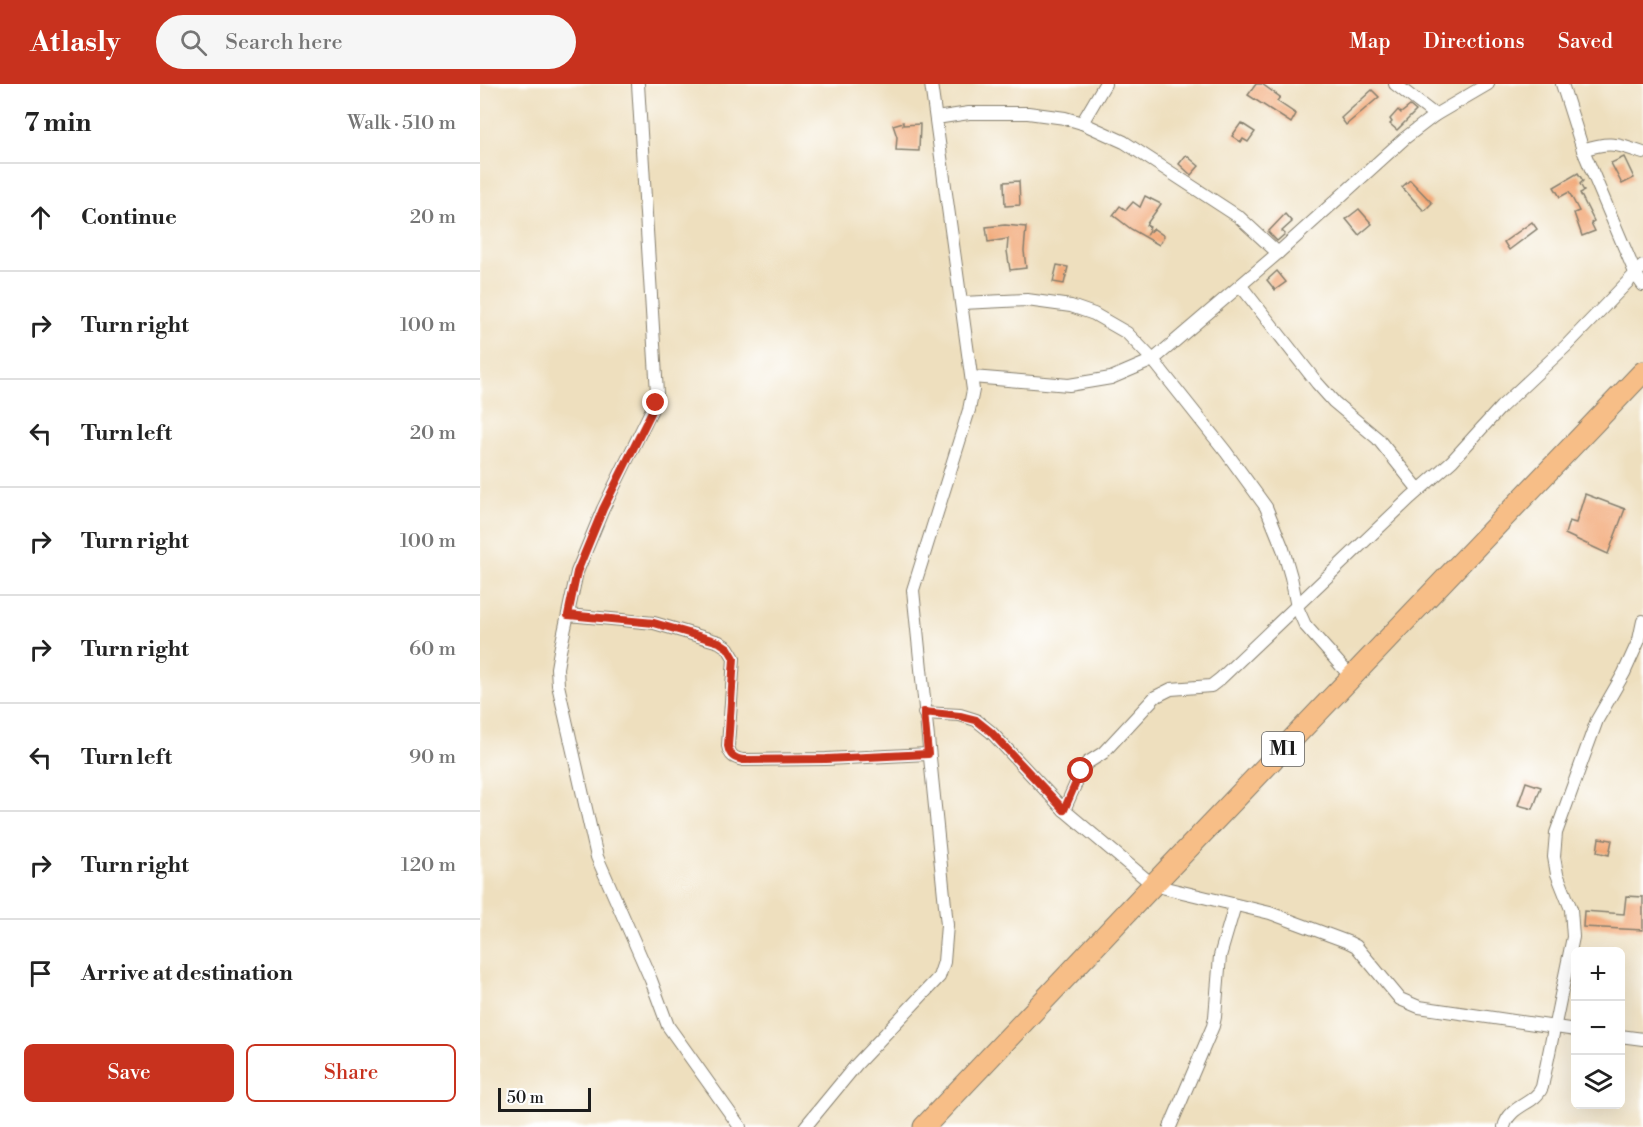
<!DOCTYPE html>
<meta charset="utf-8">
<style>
body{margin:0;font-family:"Libre Bodoni",serif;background:#f6f6f6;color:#222}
.controls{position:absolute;right:18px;bottom:18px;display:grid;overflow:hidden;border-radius:9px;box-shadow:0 6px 24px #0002}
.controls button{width:54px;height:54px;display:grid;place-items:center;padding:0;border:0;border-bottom:2px solid #e0e0e0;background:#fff;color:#222;font:30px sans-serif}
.scale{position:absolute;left:18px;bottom:15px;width:93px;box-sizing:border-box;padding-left:6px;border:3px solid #1c1c1c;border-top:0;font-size:16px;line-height:21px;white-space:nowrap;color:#1c1c1c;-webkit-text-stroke:4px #fff;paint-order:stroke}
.stop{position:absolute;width:18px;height:18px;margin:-14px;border:4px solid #c8321e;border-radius:50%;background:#fff}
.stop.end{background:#c8321e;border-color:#fff;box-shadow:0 2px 6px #0008}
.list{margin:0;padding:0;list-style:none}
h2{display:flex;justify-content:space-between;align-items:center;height:78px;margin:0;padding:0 24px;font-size:26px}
h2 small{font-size:20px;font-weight:400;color:#767676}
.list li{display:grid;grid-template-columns:39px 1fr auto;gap:18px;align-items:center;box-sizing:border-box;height:108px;padding:0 24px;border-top:2px solid #e0e0e0}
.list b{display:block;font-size:22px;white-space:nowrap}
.list em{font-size:20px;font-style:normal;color:#767676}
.actions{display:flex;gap:12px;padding:18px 24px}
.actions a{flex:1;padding:14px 0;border:2px solid #c8321e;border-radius:9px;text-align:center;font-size:21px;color:#c8321e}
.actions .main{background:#c8321e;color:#fff}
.icon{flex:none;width:33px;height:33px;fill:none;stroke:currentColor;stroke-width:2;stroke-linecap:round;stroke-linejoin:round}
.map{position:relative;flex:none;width:1163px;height:1043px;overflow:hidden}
header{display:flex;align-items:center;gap:36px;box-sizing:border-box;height:84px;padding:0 30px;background:#c8321e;color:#fff}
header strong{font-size:28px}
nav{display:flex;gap:33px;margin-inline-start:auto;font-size:21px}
.search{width:420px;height:54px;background:#f6f6f6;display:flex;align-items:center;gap:15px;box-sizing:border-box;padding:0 21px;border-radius:33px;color:#767676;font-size:22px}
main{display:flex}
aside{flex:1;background:#fff}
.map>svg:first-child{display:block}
</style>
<header>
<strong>Atlasly</strong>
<div class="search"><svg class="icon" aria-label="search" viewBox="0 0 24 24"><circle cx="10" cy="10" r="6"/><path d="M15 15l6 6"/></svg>Search here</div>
<nav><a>Map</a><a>Directions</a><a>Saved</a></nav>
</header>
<main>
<aside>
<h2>7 min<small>Walk · 510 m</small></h2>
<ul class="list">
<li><svg class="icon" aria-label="ahead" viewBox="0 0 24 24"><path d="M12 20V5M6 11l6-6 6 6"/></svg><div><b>Continue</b></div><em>20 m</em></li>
<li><svg class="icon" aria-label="right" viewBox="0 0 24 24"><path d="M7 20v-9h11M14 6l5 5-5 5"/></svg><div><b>Turn right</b></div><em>100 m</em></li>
<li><svg class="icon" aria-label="left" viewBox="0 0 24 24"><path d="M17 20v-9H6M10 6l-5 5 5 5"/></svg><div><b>Turn left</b></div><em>20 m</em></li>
<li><svg class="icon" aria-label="right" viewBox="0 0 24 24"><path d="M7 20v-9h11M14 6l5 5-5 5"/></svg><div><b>Turn right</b></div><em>100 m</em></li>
<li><svg class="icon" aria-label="right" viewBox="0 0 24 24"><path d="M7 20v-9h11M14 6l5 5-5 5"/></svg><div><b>Turn right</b></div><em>60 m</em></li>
<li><svg class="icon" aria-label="left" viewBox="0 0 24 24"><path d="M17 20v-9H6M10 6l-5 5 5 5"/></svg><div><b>Turn left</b></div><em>90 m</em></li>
<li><svg class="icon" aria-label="right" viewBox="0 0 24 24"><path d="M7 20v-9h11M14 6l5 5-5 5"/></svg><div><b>Turn right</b></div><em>120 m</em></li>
<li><svg class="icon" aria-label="arrive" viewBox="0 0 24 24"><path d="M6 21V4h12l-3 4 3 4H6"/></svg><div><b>Arrive at destination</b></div></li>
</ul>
<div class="actions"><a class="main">Save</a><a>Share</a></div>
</aside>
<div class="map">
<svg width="1163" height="1043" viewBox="0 0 1163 1043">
<rect width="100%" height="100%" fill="#fff"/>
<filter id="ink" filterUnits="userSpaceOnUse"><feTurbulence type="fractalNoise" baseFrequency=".0167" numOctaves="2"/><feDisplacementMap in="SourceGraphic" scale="12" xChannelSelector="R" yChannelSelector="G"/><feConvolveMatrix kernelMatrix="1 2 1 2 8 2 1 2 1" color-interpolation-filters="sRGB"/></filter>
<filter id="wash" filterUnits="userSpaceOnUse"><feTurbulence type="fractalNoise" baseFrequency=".008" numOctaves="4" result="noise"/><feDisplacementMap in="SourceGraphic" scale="24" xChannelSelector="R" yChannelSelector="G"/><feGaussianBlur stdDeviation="1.35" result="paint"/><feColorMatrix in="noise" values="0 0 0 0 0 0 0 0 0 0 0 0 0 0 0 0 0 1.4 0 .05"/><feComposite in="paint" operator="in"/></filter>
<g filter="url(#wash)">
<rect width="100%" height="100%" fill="#eedfbe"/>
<g id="blocks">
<!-- building -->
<g fill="#f2a978">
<path d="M776,0H782L800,13L797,17L816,30L811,39L768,11Z"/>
<path d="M892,6L899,13L866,41L861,34Z"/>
<path d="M930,22L936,27L917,46L910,40L912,38L910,35L918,26L921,29Z"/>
<path d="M423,38V41L440,40L439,67L416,66L417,53L413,41Z"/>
<path d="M761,39L775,48L768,58L763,55L761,58L752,52Z"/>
<path d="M706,71L719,82L711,91L699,80Z"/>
<path d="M1144,73L1154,94L1142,100L1131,79Z"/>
<path d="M1098,89L1103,97L1100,100L1104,107L1100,109L1114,137L1111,139L1115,147L1102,152L1094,129L1099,127L1089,108L1080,113L1074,103Z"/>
<path d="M930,96L952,119L944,127L922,103Z"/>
<path d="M539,97L540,121L525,122L524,98Z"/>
<path d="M665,112L681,120L666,141L670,143L667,150L674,145L684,152L679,161L651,145L633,131L640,122L646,126L653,118L660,123Z"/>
<path d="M879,125L892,140L879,151L866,135Z"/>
<path d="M805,130L812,138L802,147L805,150L797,157L788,148Z"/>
<path d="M1052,138L1057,145L1029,166L1024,158Z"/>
<path d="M525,141L546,143L544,167L546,184L530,186L527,167L528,155L508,158L506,143Z"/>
<path d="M577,181L588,183L584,200L573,198Z"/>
<path d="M797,187L806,198L795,206L787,196Z"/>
<path d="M1105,410L1145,425L1128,470L1085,450L1089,437L1096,439Z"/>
<path d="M1046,698L1061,703L1053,725L1038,721Z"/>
<path d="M1119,754L1132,756L1129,771L1117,768Z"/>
<path d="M1146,812L1163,813V846L1103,843L1104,827L1144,830Z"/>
</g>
</g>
</g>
<g filter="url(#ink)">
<use href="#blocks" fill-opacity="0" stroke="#857e6d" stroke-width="1.5"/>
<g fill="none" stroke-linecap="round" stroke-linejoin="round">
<!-- street casing -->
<g stroke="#857e6d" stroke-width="14">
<g id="street">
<path d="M158,0L177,309L175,319L123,425L97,488L80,567L77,584L78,601L117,773L171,896L188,942L260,1043"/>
<path d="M915,0L955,31"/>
<path d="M1082,0L1103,66L1156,191L1163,201"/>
<path d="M456,34L489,29H548L585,34L602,39L644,58L759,133L798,169"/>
<path d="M602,39L625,0"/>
<path d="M1103,66C1129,57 1138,60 1163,69"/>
<path d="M761,202L837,299L854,318L898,355L939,406"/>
<path d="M482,219L547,216L591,222L614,230L647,249L673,276L746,368L786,423L803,465L811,493L817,523L825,541L872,594"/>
<path d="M492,293L589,301L631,294L673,276L798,169L925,54L955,31L1008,0"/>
<path d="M88,531L174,539L239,558L248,564L254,574L248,662C250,672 254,674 263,676L346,675L448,670"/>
<path d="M444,629L480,631L496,636L511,648L584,726L673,801L790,829L868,858L876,862L920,915L939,923L1096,946"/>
<path d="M584,726L601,688L607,679L623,669L675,613L691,605L731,602L740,595L930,414L972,377L1021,323L1086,262L1163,182"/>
<path d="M1140,952L1163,955"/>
<path d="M325,1043L376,981L459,893L464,878L467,841L433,506L489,326L493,306L451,0"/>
<path d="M690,1043L733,942L735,933L740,872L755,821"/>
<path d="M1024,1043C1030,1020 1055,1021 1062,1003L1093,853L1091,825L1077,790L1074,773L1076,749L1117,636L1144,589L1159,556L1163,537"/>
</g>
</g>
<!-- highway casing -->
<g stroke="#857e6d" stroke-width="23">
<path id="highway" d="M444,1043L673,801L1163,288"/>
</g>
<!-- street -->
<use href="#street" stroke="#fff" stroke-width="12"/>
<!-- highway -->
<use href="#highway" stroke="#f7be87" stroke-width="21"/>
</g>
</g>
<g fill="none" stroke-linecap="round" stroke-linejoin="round" filter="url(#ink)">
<!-- route -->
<path stroke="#c8321e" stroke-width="8" d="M176,319L123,425L97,488L88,531L174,539L239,558L248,564L254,574L248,662C250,672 254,674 263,676L346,675L448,670L444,628L480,632L496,636L511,648L584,726L601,687"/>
</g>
<g text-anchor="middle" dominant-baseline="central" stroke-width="5" stroke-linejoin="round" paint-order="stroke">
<!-- shield labels -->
<rect fill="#fff" stroke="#606060" stroke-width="1.5" x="782" y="648" width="42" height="34" rx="4.5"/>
<g font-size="20" font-weight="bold" fill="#1c1c1c">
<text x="803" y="665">M1</text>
</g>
</g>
</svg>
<div class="controls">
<button>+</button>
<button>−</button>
<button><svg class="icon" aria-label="layers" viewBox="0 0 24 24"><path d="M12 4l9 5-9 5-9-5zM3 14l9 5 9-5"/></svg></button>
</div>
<div class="scale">50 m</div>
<div class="stop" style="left:601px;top:687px"></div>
<div class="stop end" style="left:176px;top:319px"></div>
</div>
</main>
